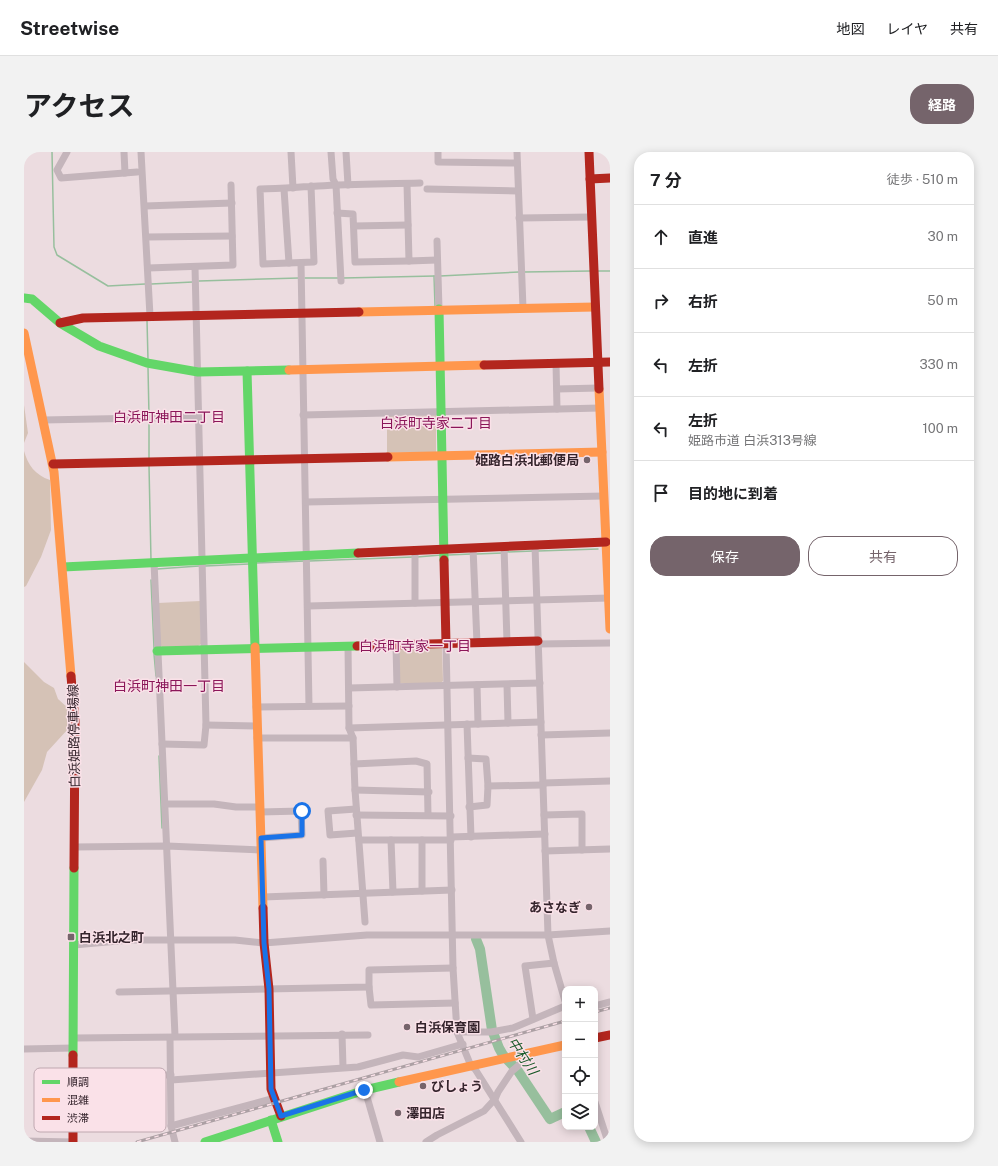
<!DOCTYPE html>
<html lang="ja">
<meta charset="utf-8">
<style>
body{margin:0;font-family:"Public Sans","Noto Sans JP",sans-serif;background:#f2f2f2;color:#202124}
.controls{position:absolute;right:12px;bottom:12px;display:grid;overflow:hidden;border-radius:8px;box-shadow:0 2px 10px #0003}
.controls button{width:36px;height:36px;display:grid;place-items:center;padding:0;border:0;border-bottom:1px solid #e0e0e0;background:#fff;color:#202124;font:20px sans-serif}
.stop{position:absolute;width:12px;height:12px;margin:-9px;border:3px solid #1a73e8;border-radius:50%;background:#fff}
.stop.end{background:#1a73e8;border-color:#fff;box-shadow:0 1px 4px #0008}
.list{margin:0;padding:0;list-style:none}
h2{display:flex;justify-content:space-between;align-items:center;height:52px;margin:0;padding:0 16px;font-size:17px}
h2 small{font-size:13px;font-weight:400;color:#757577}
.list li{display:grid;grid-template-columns:26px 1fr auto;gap:12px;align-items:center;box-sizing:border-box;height:64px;padding:0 16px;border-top:1px solid #e0e0e0}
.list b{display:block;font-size:15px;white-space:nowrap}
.list p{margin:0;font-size:13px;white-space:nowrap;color:#757577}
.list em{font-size:13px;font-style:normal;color:#757577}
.actions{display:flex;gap:8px;padding:12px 16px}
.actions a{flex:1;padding:9px 0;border:1px solid #75646b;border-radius:16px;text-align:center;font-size:14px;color:#75646b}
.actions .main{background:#75646b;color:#fff}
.icon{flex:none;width:22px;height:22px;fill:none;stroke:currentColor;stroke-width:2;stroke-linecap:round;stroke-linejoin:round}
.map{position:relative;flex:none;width:586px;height:990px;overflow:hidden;border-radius:16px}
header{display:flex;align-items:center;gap:24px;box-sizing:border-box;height:56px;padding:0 20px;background:#fff;border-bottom:1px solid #e0e0e0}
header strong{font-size:19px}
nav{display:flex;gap:22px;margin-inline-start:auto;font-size:14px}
.intro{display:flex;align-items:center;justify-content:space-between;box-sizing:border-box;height:96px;padding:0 24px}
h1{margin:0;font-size:28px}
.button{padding:10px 18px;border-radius:16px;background:#75646b;color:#fff;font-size:14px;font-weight:700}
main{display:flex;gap:24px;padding:0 24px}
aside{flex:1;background:#fff;border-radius:16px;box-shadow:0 2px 10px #0003}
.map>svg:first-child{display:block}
</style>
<header>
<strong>Streetwise</strong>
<nav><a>地図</a><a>レイヤ</a><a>共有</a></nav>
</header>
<div class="intro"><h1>アクセス</h1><a class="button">経路</a></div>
<main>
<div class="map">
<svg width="586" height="990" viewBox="0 0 586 990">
<rect width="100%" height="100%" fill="#ecdce0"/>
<!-- green -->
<g fill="#d5c2b6">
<path d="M0,253L4,281L0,291Z"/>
<path d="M412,263V300L363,301V264Z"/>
<path d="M0,299C4,313 11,323 26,328L27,378L17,405L2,434L0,435Z"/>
<path d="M176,449L177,492L174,494L138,495L136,492L134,451Z"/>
<path d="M373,495H418L419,529L417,531H375Z"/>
<path d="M0,510L20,530L30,536L34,547L45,557L44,577L23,600L18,618L0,650Z"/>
</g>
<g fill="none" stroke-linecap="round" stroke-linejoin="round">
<!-- stream -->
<g stroke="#97bf9d" stroke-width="1.5">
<path d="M28,0L30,95L33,103L84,134L121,132"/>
<path d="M574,119H586"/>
<path d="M500,120L567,119"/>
<path d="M410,124L411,154"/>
<path d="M416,124L495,120"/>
<path d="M281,126H315"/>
<path d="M319,126L411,124"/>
<path d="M175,129L275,126"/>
<path d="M127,132L169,130"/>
<path d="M123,168L124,208"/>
<path d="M124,216L125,264"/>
<path d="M125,268V306"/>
<path d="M125,314L127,408"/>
<path d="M514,399L574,397"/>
<path d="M482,400L509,399"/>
<path d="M452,402L479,401"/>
<path d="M424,403L447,402"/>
<path d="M393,405L417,403"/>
<path d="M285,409L389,405"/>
<path d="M233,411L281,409"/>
<path d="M181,414L225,412"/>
<path d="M133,417L175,414"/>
<path d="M127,428L130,496"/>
<path d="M130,502L132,524"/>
<path d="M135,604L138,676"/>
</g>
<!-- river -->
<g stroke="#97bf9d" stroke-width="10">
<path d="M452,787L456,797L468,878L475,896L479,903L494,919L526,967L541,960"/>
<path d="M565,975L572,990"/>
</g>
<!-- street -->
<g stroke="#c4b5bb" stroke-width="7">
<path d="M43,0L33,18L37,26L113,20"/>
<path d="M100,0L101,21"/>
<path d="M117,0L126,164"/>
<path d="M267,0L269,36"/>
<path d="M307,0L309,27L312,33L317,129"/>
<path d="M322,0L324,33"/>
<path d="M414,0V10L493,11"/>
<path d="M493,0L499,156"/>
<path d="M383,32L385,109L413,108"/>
<path d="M287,34L290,110L239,112L236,37C255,37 274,35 294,34C328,32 362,32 396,31"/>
<path d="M260,37L265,111"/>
<path d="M403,37L494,39"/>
<path d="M121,54L208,51"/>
<path d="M313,61L329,62L331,110L385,109"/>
<path d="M495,66L568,65"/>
<path d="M330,74L384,73"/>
<path d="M123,85L208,84"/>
<path d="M413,89L415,157"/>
<path d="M277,111L285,554"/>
<path d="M124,116L209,113L207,33"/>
<path d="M532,211L533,257"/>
<path d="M533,237L575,236"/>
<path d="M279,263L576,256"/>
<path d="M19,268L174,265"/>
<path d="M282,350L580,344"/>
<path d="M511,394L524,783L530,811L541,849"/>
<path d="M480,395L483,490"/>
<path d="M449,396L453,491"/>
<path d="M391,399V451"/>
<path d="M130,410L151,884"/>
<path d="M284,454L585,446"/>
<path d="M422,491L429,816L433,880L447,914L451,917L497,990"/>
<path d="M514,492L586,491"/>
<path d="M372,493L373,535"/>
<path d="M324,494L325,576L329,586L331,638L341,770"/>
<path d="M453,533L454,572"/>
<path d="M483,533L484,571"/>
<path d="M325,536L516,531"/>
<path d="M232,555L325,554"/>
<path d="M443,572L447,685"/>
<path d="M182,573L233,574"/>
<path d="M325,576L517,570"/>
<path d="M517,583L586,581"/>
<path d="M233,586H329"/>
<path d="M138,592L180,593L182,573L171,115"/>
<path d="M444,606L462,607L464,634L463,653L445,655"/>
<path d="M330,612L392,609L403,612L404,663"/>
<path d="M519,631L586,629"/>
<path d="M464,634L519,633"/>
<path d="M331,638L405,640"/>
<path d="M141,652H190L212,655H236"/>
<path d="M332,657L304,659L306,683L333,681"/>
<path d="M236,660L277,659L278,683L237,686"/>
<path d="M332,663L427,664"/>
<path d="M520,663L558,662V698"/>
<path d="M427,685L521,682"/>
<path d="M335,688H427"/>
<path d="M367,688L369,740"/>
<path d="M398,688V739"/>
<path d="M50,695L143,694L237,698"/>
<path d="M521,699L586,697"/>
<path d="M299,709L300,743"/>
<path d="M239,745L428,738"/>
<path d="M50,793L105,788H211L240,791L343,783H524L586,779"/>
<path d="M345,835L347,853L431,851"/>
<path d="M95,840L345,835V818L429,816"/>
<path d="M571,854L586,850"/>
<path d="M509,867L501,814L530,811"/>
<path d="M433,880H467L489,876L541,854"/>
<path d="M318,882L319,915"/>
<path d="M50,886L344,883"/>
<path d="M146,886L147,974L151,990"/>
<path d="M0,897L49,896"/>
<path d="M50,922L147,923"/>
<path d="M147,928L334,915L379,903L394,905L439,892"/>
<path d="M341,938L356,990"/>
<path d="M571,950L584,990"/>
<path d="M147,974L251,946"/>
<path d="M0,989L48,990"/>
<path d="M402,990L413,983L460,959L471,947L474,940L488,919L500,909L502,902"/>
</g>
<!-- fast -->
<g stroke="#63d668" stroke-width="9">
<path d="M0,146L8,147L36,171L75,194L123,211L174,220L265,218"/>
<path d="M415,157L420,408"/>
<path d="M223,219L231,495"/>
<path d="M39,415L334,401"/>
<path d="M133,499L333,494"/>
<path d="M49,903L50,716"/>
<path d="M247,968L254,990"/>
<path d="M181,990L341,938L375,930"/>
</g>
<!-- slow -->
<g stroke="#ff974d" stroke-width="9">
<path d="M335,160L571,155"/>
<path d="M0,181L30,320L47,524"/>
<path d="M265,218L460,213"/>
<path d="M575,237L586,477"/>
<path d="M364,305L578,300"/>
<path d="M231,495L239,756"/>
<path d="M375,930L541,893"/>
</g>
<!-- jam -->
<g stroke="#b3261e" stroke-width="9">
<path d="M565,0L575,237"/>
<path d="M566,27L586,26"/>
<path d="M36,171L59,166L335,160"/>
<path d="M460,213L586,210"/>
<path d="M29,312L364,305"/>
<path d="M334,401L582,390"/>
<path d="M420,408L422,491"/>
<path d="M333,494L514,489"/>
<path d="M47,524L51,570L50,716"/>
<path d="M239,756L240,791L245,837L247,937L257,964"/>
<path d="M571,886L586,883"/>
<path d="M49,990V903"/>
</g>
<!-- rail casing -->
<g stroke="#aca0a4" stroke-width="3">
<g id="rail">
<path d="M571,860L586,856"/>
<path d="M113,990L541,869"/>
</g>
</g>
<!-- rail -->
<use href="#rail" stroke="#fae1e8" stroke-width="1.5" stroke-dasharray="4.5" stroke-linecap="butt"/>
</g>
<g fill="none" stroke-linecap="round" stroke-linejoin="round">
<!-- route -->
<path stroke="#1a73e8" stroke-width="5" d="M278,659V683L237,686L240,791L245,837L247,937L257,964L340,938"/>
</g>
<!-- markers -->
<g fill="#75646b" stroke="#fae1e8" stroke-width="1.5">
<circle cx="563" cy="308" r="4"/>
<circle cx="565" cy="755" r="4"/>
<rect x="43" y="781" width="8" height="8" rx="2"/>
<circle cx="383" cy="875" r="4"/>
<circle cx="399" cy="934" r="4"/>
<circle cx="374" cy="961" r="4"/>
</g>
<g text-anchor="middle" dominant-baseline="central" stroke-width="3" stroke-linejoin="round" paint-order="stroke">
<!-- poi labels -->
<g font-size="13" font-weight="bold" fill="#35242c" stroke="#fae1e8" text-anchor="start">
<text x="555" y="308" text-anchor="end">姫路白浜北郵便局</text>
<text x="557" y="755" text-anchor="end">あさなぎ</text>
<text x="55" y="785">白浜北之町</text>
<text x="391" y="875">白浜保育園</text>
<text x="407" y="934">びしょう</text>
<text x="382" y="961">澤田店</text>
</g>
<!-- street labels -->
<g font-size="13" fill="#35242c" stroke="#fae1e8">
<text transform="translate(50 584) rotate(-91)">白浜姫路停車場線</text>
</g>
<!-- neighbourhood labels -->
<g font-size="14" fill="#8b1659" stroke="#fae1e8">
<text x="145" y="265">白浜町神田二丁目</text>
<text x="412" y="271">白浜町寺家二丁目</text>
<text x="391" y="494">白浜町寺家一丁目</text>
<text x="145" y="534">白浜町神田一丁目</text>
</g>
<!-- water labels -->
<g font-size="14" font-style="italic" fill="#165927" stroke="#fae1e8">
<text transform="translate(499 904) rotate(56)">中村川</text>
</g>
</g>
<!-- legend -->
<rect x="10" y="916" width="132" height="64" rx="6" fill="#fae1e8" stroke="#bfa8b0" stroke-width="1"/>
<rect x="18" y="928" width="18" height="4" fill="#63d668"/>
<rect x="18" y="946" width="18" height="4" fill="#ff974d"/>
<rect x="18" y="964" width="18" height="4" fill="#b3261e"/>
<g font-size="11" fill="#35242c">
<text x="43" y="934">順調</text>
<text x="43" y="952">混雑</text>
<text x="43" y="970">渋滞</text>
</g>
</svg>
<div class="controls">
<button>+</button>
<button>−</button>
<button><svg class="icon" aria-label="locate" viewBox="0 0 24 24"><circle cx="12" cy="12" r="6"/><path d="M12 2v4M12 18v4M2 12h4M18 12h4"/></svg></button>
<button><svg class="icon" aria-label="layers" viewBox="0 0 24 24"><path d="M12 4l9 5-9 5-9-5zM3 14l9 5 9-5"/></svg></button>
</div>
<div class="stop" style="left:278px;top:659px"></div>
<div class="stop end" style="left:340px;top:938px"></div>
</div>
<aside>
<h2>7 分<small>徒歩 · 510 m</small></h2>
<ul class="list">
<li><svg class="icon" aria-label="ahead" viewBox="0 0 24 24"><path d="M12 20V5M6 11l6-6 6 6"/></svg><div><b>直進</b></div><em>30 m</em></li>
<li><svg class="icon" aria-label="right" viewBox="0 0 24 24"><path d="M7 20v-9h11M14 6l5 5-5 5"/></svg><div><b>右折</b></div><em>50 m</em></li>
<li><svg class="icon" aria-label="left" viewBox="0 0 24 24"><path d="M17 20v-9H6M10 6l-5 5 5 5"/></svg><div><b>左折</b></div><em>330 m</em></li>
<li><svg class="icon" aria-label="left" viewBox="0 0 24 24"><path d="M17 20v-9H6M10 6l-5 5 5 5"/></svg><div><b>左折</b><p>姫路市道 白浜313号線</p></div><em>100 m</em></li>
<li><svg class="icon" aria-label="arrive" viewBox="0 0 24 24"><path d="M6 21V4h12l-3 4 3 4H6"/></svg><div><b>目的地に到着</b></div></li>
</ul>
<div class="actions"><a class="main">保存</a><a>共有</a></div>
</aside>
</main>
